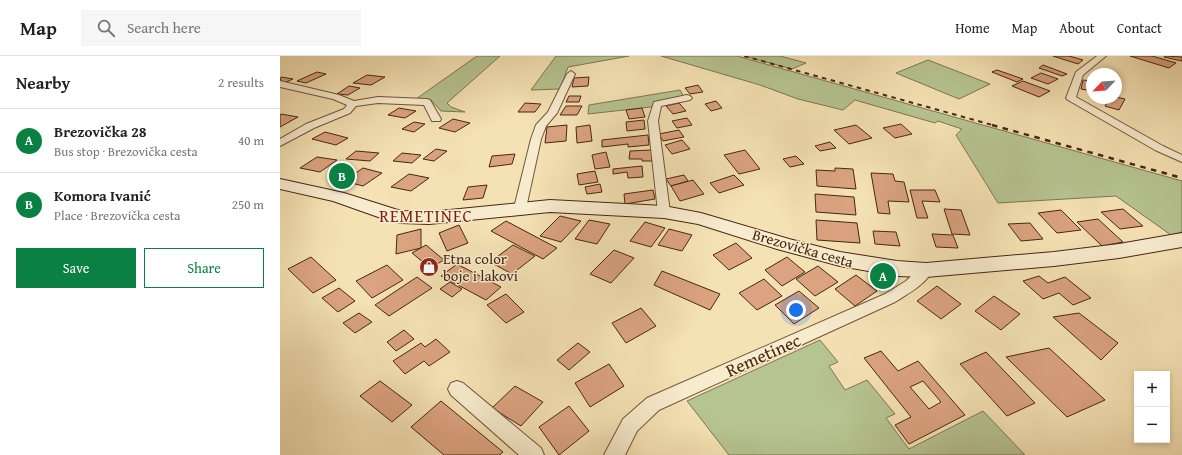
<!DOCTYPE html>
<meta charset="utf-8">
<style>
body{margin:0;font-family:"Gentium Book Plus",serif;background:#f6f6f6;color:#222}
.controls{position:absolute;right:12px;bottom:12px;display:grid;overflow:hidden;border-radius:0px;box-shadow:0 2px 6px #0003}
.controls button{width:36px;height:36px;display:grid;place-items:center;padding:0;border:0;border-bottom:1px solid #e0e0e0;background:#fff;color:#222;font:20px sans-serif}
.compass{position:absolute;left:806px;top:12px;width:36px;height:36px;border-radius:50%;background:#fff;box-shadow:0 2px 6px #0003;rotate:245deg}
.you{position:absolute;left:516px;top:254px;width:14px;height:14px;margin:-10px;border:3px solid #fff;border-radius:50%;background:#1a73e8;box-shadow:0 0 0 6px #1a73e833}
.badge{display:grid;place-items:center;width:26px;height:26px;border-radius:50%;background:#0b8043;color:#fff;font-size:13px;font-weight:700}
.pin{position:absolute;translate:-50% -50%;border:2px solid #fff;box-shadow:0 1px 4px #0006}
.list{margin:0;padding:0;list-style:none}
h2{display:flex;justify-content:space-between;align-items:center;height:52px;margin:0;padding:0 16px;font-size:17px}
h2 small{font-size:13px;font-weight:400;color:#767676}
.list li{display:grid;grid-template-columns:26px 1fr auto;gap:12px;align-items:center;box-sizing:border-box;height:64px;padding:0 16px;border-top:1px solid #e0e0e0}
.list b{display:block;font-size:15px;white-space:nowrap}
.list p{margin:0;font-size:13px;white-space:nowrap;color:#767676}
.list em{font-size:13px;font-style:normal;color:#767676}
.actions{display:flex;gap:8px;padding:12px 16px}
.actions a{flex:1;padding:9px 0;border:1px solid #0b8043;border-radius:0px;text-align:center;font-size:14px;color:#0b8043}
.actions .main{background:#0b8043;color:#fff}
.icon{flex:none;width:22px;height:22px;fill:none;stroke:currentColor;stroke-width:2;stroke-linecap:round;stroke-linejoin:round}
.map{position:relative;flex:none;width:902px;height:399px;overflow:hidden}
header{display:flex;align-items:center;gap:24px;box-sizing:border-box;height:56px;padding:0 20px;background:#fff;border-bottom:1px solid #e0e0e0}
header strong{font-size:19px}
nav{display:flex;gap:22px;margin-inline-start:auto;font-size:14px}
.search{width:280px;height:36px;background:#f6f6f6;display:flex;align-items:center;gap:10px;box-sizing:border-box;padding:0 14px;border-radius:0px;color:#767676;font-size:15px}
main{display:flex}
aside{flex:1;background:#fff}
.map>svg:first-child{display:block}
</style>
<header>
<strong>Map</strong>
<div class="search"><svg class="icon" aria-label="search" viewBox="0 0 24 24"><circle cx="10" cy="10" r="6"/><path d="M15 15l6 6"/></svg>Search here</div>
<nav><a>Home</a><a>Map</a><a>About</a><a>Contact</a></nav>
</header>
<main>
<aside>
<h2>Nearby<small>2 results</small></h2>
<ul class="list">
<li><span class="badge">A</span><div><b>Brezovička 28</b><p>Bus stop · Brezovička cesta</p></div><em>40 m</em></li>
<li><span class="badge">B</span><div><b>Komora Ivanić</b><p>Place · Brezovička cesta</p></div><em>250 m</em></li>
</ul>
<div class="actions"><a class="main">Save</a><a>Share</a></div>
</aside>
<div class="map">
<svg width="902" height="399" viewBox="0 0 902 399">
<rect width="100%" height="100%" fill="#f5e2b4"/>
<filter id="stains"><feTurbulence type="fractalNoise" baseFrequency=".005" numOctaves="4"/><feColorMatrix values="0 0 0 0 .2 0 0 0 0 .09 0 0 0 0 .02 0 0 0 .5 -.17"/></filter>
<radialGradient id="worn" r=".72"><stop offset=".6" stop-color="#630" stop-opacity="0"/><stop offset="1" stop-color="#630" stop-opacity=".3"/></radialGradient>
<!-- green -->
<g fill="#b6c491" stroke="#7e7652">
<path d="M197,0H220L167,47L171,51L185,56L161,55L151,44L136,43Z"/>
<path d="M276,0H349L288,11L280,33L251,34Z"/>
<path d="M381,0H457L902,125V176L891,179L836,140L718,147L676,79L682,73L658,65L655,67L575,44L563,54L518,43L480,29Z"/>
<path d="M464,0H500L526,7L512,13Z"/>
<path d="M648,4L710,28L679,43L616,17Z"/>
<path d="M400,34L404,41L375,47L371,51L308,58L309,49Z"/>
<path d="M540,284L558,306L549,310L565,334L587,324L615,358L606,362L629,393L703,355L745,399H449L407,345Z"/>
</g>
<!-- building -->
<g fill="#dba380" stroke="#462712" fill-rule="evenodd">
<path d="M773,0H789L803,4L798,8Z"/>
<path d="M850,0H872L896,7L889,12Z"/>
<path d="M885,0L902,1V5L884,1Z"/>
<path d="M763,9L787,18L782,20L759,12Z"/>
<path d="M717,14L743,23L737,26L712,16Z"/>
<path d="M37,16L46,18L26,27L17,25Z"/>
<path d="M761,17L778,23L768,28L751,22Z"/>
<path d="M87,19L105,21L91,29L73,27Z"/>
<path d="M1,21L13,23L4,27H0Z"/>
<path d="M309,21L308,30L292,31L294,22Z"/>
<path d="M803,24L812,25V35L801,33Z"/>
<path d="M743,25L770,35L759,41L732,30Z"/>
<path d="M418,29L423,36L410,38L405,32Z"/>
<path d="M69,30L80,32L68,39L57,38Z"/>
<path d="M289,40H301L299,46H286Z"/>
<path d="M836,41L845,43L839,54L825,50L830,42H836Z"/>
<path d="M436,45L442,52L431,55L425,48Z"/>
<path d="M245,47L261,48L255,56H238Z"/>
<path d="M399,47L406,55L393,58L386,50Z"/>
<path d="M286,50H302L297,59H280Z"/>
<path d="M119,52L136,55L125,62L108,59Z"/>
<path d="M362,52L365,61L349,63L346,54Z"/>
<path d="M0,59L1,58L18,61L0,71Z"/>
<path d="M407,62L412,69L397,72L392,65Z"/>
<path d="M173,63L190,67L175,76L159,72Z"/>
<path d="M364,64L365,73L347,75L346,66Z"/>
<path d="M134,66L145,68L134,76L122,73Z"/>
<path d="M621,68L632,78L615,82L603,72Z"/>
<path d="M287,69L286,85L265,87L267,71Z"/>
<path d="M310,69L312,85L297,87L296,71Z"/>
<path d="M576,69L592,82L569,88L554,74Z"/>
<path d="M399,74L404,81L383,85L379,78Z"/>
<path d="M45,76L68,82L56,89L32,83Z"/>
<path d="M368,79L369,89L348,91V88L322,91V84Z"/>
<path d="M402,84L410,93L392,98L385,89Z"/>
<path d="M550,86L556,92L540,95L535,90Z"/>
<path d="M156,93L167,95L154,105L143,103Z"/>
<path d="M372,94V105H362V103H349L350,95Z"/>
<path d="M465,94L480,113L459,118L444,99Z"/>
<path d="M76,95L99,97L90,105L66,103Z"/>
<path d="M326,96L330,111L315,113L312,99Z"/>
<path d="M122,97L141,99L132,107L113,105Z"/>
<path d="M235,98L232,108L209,111L212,100Z"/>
<path d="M516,100L524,108L510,111L503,103Z"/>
<path d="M37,101L57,104L40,116L20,112Z"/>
<path d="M362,110L363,121L348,122L347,116L333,118V113Z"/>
<path d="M83,112L102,117L83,130L64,125Z"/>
<path d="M555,112L573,113L576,133L537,130L536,114L555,115Z"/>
<path d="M315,115L318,126L299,129L297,118Z"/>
<path d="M63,117L69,118L61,124L54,122Z"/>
<path d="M591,117L613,118L615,125L624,126L629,146L608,145L610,158L598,157Z"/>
<path d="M129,118L149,122L131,135L111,131Z"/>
<path d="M404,119L408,125L391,130L386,123Z"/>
<path d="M454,119L464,129L439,137L430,127Z"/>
<path d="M413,124L424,138L400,145L391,130Z"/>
<path d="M320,128L322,136L307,138L305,131Z"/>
<path d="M207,129L203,142L183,144L188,131Z"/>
<path d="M373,134L375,143L345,148L344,138Z"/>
<path d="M630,134H655L660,146L642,145L648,162H637Z"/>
<path d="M535,138L574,141L576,159L536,156Z"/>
<path d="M664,153L681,154L690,179L672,178Z"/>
<path d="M843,153L863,170L840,173L821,156Z"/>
<path d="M781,154L801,174L777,177L758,157Z"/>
<path d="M280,160L301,165L281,186L260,180Z"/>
<path d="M818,163L843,186L822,190L797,166Z"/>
<path d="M309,164L330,168L317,188L295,183Z"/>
<path d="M536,164L577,167L580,187L537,184Z"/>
<path d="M226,165L277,192L263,203L211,175Z"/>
<path d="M365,166L385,172L371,191L350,185Z"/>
<path d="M750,167L763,183L741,185L728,168Z"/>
<path d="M179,169L188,187L167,195L159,177Z"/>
<path d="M141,173V192L116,198L117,179Z"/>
<path d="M389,173L412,179L402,195L378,189Z"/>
<path d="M593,175L616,176L620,190L595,188Z"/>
<path d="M652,178L673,179L678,192L656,191Z"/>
<path d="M456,187L472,202L449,214L433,199Z"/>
<path d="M146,189L164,204L150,212L132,197Z"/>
<path d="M233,189L255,200L232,218L210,206Z"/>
<path d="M334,194L354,202L331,227L310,218Z"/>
<path d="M31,201L56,224L33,237L8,213Z"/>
<path d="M507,201L525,216L502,230L485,214Z"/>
<path d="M177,208L221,231L206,244L161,220Z"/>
<path d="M107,209L123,224L92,242L76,225Z"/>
<path d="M538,210L558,226L535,240L516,223Z"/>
<path d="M382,215L440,238L430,254L374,229Z"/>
<path d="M576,219L597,235L575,250L555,233Z"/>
<path d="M759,220L768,227L785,221L811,242L793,249L779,237L763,243L743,225Z"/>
<path d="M137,221L152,232L109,260L95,249Z"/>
<path d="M484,223L502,240L477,254L459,237Z"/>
<path d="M170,226L182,233L172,241L160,233Z"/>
<path d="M657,230L681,248L661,263L637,245Z"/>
<path d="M59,232L75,245L58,256L42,242Z"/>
<path d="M519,235L539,252L514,268L495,249Z"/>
<path d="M226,238L244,256L226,267L207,249Z"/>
<path d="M714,240L740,258L721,274L695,255Z"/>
<path d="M361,252L376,270L346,287L332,267Z"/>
<path d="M79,257L92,266L75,277L63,267Z"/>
<path d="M799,257L838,287L821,304L773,261Z"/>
<path d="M124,274L134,283L116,295L107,286Z"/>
<path d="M156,283L170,296L149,310L144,305L125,318L113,305L141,287L145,291Z"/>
<path d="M298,287L310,296L289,314L277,304Z"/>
<path d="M769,292L825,344L787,361L726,301Z"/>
<path d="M601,295L618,315L638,305L685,359L629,388L615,369L631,361L584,302ZM643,325L661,346L649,353L630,331Z"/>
<path d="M706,296L755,347L727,360L680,308Z"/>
<path d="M329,308L344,330L310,351L295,327Z"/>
<path d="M100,325L132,349L112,366L80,340Z"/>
<path d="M235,330L263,346L241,370L212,352Z"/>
<path d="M161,345L223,396L219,399H164L131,371Z"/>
<path d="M289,350L309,375L279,399L259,371Z"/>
</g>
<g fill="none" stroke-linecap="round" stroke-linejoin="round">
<!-- street casing -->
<g stroke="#72563a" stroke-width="2">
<g id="street">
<path d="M817,0H826L803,19L796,41L883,90L902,99V106L875,94L788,44L786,42L796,16Z"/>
<path d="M291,15L295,18L277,57L266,70L261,83L246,152L244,155H236L234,152L251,83L256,69L268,56L287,18Z"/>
<path d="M0,25L59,39L74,45L98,41L147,43L150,44L161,63L160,65H152L144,49L98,47L76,50L70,57L34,72L0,90V83L26,68L64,53L67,49L53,43L0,31Z"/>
<path d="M407,39L410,40L412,42L410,44L381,50L378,65L390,156L389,159H379L378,156L368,65L374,46Z"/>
<path d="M646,209L651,210L653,214C645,229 629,237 615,246L379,354L357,375L345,399H324L343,363L367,342L605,238L626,225L641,210Z"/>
<path d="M177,325L183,327L261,392L264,399H239L171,339L168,333L171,327Z"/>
</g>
</g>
<!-- secondary casing -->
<g stroke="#462712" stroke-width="2">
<path id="secondary" d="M0,123L64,137L121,155L149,156L270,144L384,150L421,157L509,183L560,196L617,205L646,207L774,196L839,188L902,177V191L839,202L774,210L646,221L617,220L560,210L497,193L418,168L384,162L270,156L149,168L121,167L101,162L53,145L0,133Z"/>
</g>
<!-- street -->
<use href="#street" fill="#f8ecce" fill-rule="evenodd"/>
<!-- secondary -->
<use href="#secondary" fill="#f8ecce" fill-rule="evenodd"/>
<!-- rail-far1 -->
<path stroke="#462712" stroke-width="2" stroke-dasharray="4.5 4.5" stroke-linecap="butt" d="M464,0L716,70"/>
<!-- rail -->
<path stroke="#462712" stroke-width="2.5" stroke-dasharray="5.5 5.5" stroke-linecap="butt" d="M712,69L902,122"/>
</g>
<!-- icons -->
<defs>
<g id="shop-disc" transform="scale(1)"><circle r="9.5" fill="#8f2418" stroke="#f8ecce"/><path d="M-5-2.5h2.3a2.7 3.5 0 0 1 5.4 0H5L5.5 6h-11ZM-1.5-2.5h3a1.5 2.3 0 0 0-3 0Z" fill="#fff"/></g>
</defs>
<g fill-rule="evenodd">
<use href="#shop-disc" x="149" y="211"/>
</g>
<g text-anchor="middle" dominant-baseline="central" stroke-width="3" stroke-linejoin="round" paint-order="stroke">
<!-- street labels -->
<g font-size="15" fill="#462712" stroke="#f8ecce">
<text transform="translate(523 192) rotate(16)">Brezovička cesta</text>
</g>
<!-- poi labels -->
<g font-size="15" fill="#462712" stroke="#f8ecce" text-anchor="start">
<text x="163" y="202">Etna color<tspan x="163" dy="17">boje i lakovi</tspan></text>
</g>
<!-- quarter labels -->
<g font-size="17" letter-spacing="1" fill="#7a1f14" stroke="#f8ecce">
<text x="146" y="159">REMETINEC</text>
</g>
<!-- near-street labels -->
<g font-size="18" fill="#462712" stroke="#f8ecce">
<text transform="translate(483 299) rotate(-24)">Remetinec</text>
</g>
</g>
<rect width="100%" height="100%" filter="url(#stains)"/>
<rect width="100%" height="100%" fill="url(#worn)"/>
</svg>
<div class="controls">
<button>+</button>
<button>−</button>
</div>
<svg class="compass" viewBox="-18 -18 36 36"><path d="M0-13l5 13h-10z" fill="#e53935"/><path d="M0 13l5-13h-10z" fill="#767676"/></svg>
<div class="you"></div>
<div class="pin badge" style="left:603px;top:220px">A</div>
<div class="pin badge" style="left:62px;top:120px">B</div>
</div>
</main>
